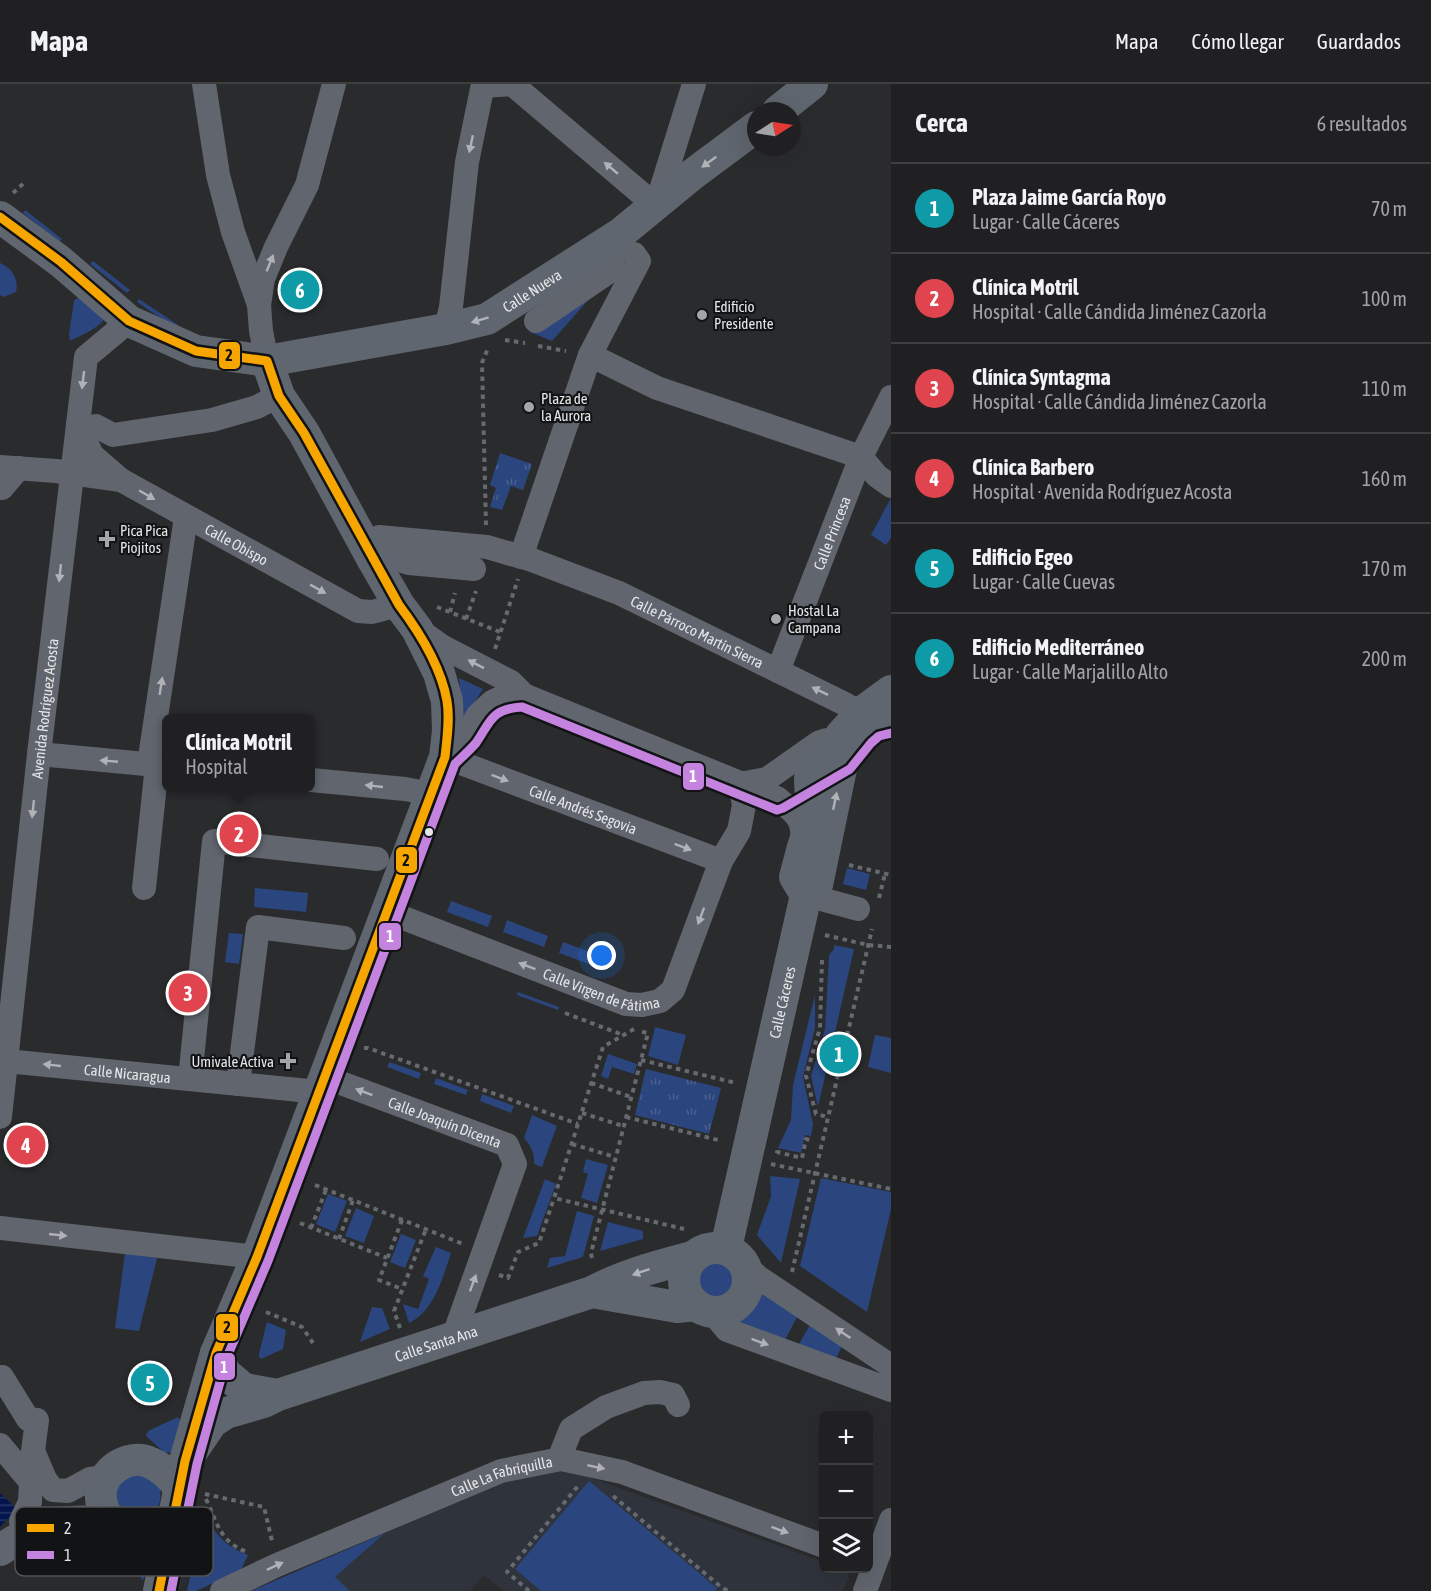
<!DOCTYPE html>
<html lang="es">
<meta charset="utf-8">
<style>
body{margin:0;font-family:"Asap Condensed",sans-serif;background:#28282a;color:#f1f3f6}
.controls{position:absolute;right:18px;bottom:18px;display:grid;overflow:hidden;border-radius:9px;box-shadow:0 6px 24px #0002}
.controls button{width:54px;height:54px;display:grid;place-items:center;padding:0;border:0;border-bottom:2px solid #3d3e40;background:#202022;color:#f1f3f6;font:30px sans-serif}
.compass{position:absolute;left:747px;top:18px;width:54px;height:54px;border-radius:50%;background:#202022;box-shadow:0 6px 24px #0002;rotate:78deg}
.you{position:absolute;left:602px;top:872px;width:21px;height:21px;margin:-15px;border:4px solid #fff;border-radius:50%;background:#1a73e8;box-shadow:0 0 0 9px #1a73e833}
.badge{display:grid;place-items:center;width:39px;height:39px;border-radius:50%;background:#db2777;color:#fff;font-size:20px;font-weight:700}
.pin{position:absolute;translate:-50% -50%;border:3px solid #fff;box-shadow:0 2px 6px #0006}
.popup{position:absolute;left:162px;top:630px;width:153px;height:78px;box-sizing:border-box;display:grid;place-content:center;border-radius:9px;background:#202022;filter:drop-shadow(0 2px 4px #0005);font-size:20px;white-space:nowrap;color:#a2a3a5}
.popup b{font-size:22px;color:#f1f3f6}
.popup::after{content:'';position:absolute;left:50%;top:100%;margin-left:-12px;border:12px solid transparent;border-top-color:#202022}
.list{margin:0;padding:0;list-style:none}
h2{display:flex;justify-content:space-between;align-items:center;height:78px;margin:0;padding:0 24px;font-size:26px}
h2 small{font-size:20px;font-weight:400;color:#a2a3a5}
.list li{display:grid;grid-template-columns:39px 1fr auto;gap:18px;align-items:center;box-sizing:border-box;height:90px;padding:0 24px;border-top:2px solid #3d3e40}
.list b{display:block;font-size:22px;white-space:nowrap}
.list p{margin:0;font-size:20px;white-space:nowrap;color:#a2a3a5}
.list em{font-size:20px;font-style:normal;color:#a2a3a5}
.icon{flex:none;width:33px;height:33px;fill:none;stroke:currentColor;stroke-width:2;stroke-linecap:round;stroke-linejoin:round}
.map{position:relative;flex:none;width:891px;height:1507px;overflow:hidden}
header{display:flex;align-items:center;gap:36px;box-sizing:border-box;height:84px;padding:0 30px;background:#202022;border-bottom:2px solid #3d3e40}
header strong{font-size:28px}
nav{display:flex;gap:33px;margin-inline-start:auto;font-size:21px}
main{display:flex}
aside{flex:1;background:#202022}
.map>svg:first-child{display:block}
</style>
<header>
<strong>Mapa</strong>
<nav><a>Mapa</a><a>Cómo llegar</a><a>Guardados</a></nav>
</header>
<main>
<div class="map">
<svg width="891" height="1507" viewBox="0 0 891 1507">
<defs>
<pattern id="park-tufts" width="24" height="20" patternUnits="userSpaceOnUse" patternTransform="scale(1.5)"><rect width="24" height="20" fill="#2b467e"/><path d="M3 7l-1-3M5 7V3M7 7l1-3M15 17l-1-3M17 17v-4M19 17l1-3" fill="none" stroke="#4a6190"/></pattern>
<pattern id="water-rules" width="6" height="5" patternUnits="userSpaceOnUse" patternTransform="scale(1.5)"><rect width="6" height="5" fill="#04144f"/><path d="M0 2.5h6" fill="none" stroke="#283668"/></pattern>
</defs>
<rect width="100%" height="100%" fill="#2a2b2d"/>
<!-- built -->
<path fill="#2f333b" d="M558,1386L589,1393L823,1478L824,1484L841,1485L850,1488L843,1507H504L484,1491L470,1507H350L334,1494L385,1449L513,1394Z"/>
<!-- grass -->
<g fill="#2b467e">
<path d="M25,126L62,155L60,158L23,129Z"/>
<path d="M93,177L130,206L127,209L90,180Z"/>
<path d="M0,179C12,184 19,195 16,208L4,213L0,211Z"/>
<path d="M599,204L552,257L530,248L532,241Z"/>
<path d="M77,214L83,216L105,234C98,245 81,251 70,257L69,250L74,217Z"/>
<path d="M139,215L178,241L176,244L137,218Z"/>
<path d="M891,414V454L886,461L871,451Z"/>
<path d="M459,594L483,605L463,636Z"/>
<path d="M847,784L870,790L866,806L843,800Z"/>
<path d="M255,804L308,809L306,828L254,823Z"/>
<path d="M451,817L492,832L488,843L447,828Z"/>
<path d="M507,836L548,852L544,863L503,848Z"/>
<path d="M229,849L243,850L239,880L225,878Z"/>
<path d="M563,858L604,873L600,884L559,869Z"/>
<path d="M834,861L854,865L818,1023L811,992L825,945L829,871L834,865Z"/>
<path d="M518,908L559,923L558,926L517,911Z"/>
<path d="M815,911V944L803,993L813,1040L811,1052L805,1051L801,1069L778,1064L791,1036L793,1001Z"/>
<path d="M655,943L686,951L678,981L648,972Z"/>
<path d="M875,951L891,954V989L868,983Z"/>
<path d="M608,970L637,980L634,990L612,983L608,995L601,992Z"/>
<path d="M389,978L421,989L419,995L387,983Z"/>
<path d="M436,994L468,1006L466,1011L434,1000Z"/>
<path d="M482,1010L514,1022L511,1029L480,1017Z"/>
<path d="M532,1031L557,1042L542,1083L534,1080C535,1070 531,1062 524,1054Z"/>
<path d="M586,1075L608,1081L597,1119L581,1114L588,1090L583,1088Z"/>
<path d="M770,1092L800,1095L781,1179L757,1151L771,1112Z"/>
<path d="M821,1094L891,1108V1125L867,1228L800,1182Z"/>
<path d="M545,1095L556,1100L537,1152L523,1154Z"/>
<path d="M328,1110L347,1117L335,1148L316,1140Z"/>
<path d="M356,1124L374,1132L364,1159L345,1152Z"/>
<path d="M577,1127L594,1132L583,1173L547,1184L550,1174L565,1172Z"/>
<path d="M608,1138L643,1147V1155L600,1167Z"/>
<path d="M401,1150L416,1156L405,1184L390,1178Z"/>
<path d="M436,1163L451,1169C442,1195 435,1226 409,1239L403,1220L418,1225L429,1195L423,1192Z"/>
<path d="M125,1169L157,1174L139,1247L115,1244Z"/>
<circle cx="715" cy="1195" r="19"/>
<path d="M751,1201L802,1224L781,1263L721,1232C737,1226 746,1218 751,1201Z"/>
<path d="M372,1223L382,1224L390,1245L360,1258Z"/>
<path d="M815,1232L846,1253L833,1281L794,1269Z"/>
<path d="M267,1238L286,1246L283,1265L261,1275L259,1273V1270Z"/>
<path d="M178,1333L181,1338L172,1368L165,1369L146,1352L148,1347Z"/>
<path d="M142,1389L160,1404C161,1414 161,1423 152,1429C121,1452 94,1394 142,1389Z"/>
<path d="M589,1397L717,1504L715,1507H541L515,1485Z"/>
<path d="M188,1431L192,1432L193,1436L179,1505L174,1504Z"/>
<path d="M204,1432C218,1452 225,1462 248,1471L241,1486L196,1507H187Z"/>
<path d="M385,1449L335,1493L350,1507H251Z"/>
<path d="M121,1462L150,1467L143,1497Z"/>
</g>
<!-- park -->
<g fill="url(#park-tufts)">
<path d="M500,369L532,380L523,406L511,402L502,426L490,423L496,404L490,401Z"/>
<path d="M646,985L721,1004L709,1050L635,1031Z"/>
</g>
<!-- water -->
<path fill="url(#water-rules)" d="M0,1409L17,1425L0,1443Z"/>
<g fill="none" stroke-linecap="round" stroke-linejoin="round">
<!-- path -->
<g stroke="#66696f" stroke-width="4" stroke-dasharray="4.5 4.5" stroke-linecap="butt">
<path d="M13,109L25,98"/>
<path d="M505,256L525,259"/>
<path d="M538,262L566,267"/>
<path d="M486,441L482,279L488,264"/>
<path d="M437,523L500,548"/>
<path d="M450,528L455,509"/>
<path d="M466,535L476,507"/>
<path d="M495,565L518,495"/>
<path d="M849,781L891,791"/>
<path d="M879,814L885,790"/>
<path d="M825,851L868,861L891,863"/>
<path d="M822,876L820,944L806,992L816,1030L828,1033"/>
<path d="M565,929L623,951"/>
<path d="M634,945L603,963L554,1114L684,1145"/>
<path d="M364,964H368L578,1040"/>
<path d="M641,976L736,999V1000"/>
<path d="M591,999L631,1013"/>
<path d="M582,1029L623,1042"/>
<path d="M626,1033L722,1057"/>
<path d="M572,1060L615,1073"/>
<path d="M777,1069V1068L802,1074L806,1055L810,1056"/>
<path d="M771,1080L891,1105"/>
<path d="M315,1101L463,1160"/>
<path d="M402,1136L379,1196L402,1205"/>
<path d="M300,1139L387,1174"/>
<path d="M311,1144L326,1106"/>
<path d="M339,1155L353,1116"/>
<path d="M592,1174L591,1169L648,949L638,947"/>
<path d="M792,1188L872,845"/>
<path d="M499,1191L508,1194L518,1168L539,1159L554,1114"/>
<path d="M266,1228L302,1243L313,1259"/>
<path d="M400,1244L394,1227L426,1145"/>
<path d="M205,1410L264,1423L272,1457"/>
<path d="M613,1412L721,1503L728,1507"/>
<path d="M206,1415C217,1439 220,1458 247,1468"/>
<path d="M529,1507L507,1488L578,1402"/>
</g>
<!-- minor -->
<g stroke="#60656e" stroke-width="24">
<path d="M204,0L218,91L233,148L258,218"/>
<path d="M483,2L512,0L656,122L694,0"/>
<path d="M536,237L610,187L620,150"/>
<path d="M446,245L451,223L467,78L483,0"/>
<path d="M590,271L657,304L861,373L877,392L891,402"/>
<path d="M267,277L261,247L259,221L263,195L276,163L307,101L334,0"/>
<path d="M78,341L92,371L121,396"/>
<path d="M96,342L113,351L212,336L257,323L272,315"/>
<path id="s1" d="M0,383L56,387L121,396L358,527L372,528L399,521"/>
<path d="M0,404H2L19,384"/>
<path id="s2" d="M366,463L379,453L487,463L532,476L619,509L843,619L861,629"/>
<path d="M521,473L590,271L639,177L634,170"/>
<path d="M373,476L392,474L409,479L474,485"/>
<path d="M419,546L443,563L511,598L524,611L777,714C797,731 803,733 803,760"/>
<path id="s3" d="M778,587L861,373L891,313"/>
<path id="s4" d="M524,611L505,612L492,618L478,631L465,653L445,673L721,777"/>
<path d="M39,670L167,682"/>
<path d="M149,680L186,433"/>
<path d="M311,696L405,705L431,710"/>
<path d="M740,700L767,695L818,659L827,656"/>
<path d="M144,804L157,681"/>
<path d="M806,811L858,825"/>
<path id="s5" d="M388,828L626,920L642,921L660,917L673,906L721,777L739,747L744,721L740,700"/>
<path id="s6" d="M6,977L319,1008"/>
<path id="s7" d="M325,993L507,1061L515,1080L453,1254"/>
<path d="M190,995L214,757L377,775"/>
<path d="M238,1000L258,843L344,854"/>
<path id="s8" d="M0,1033L39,670L86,273L129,237"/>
<path d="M0,1144L257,1173"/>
<path d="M745,1181L758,1193L891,1282"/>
<path d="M712,1228L727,1246L891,1306"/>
<path d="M0,1293H2L28,1335L37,1336L33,1367L45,1395L53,1406L68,1407L90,1395L106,1393"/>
<path d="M0,1361L31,1398L30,1418L21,1437L23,1452"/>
<path d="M559,1375L571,1345L606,1323L644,1309L660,1308L673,1311L678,1321"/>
<path id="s9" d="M222,1507L277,1481L501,1387L561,1375L622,1388L824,1462"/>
<path d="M865,1507L891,1436"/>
</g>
<!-- major -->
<g stroke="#60666f" stroke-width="32">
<path d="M778,27L812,0"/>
<path id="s10" d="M0,133L61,178L129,237L196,267L267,277L446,245L487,235L620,150L693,90L756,43"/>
<path d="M806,811L795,793L803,763L812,736L810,696L811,684L817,675L835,664L841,651L861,629L891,607"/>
<path id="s11" d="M726,1164L806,811L817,801L843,675L862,651L873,641L887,637H891"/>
<circle cx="716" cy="1196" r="32"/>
<path d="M592,1208L677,1223L696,1221"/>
<path d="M216,1269L225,1289L244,1305L278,1311"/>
<path id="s12" d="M193,1366L212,1338L226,1329L264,1318L278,1311L592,1208C624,1191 658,1182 692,1173"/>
<path d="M173,1433C164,1438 155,1446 144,1448C120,1453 98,1431 101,1406C105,1384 131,1369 151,1379C163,1384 171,1393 179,1403"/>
<path d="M0,1466C17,1455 35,1444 55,1440C73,1436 92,1438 111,1438"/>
<path d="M159,1507L185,1377L216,1269L257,1173L445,673L448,647L447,617L439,589L417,545L399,521L373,476L304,349L279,312L267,277"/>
</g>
<!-- bus-1 casing -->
<g stroke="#121315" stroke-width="14">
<path id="bus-1" d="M0,133L61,178L129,237L196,267L267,277L279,312L304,349L399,521C420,549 441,582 447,617C450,635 447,655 445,673L257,1173L216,1269L185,1377L159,1507"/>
</g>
<!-- bus-2 casing -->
<g stroke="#121315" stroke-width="14">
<path id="bus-2" d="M171,1507L197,1380L227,1273L268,1177L455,680C462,673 470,666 476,659C491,637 491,625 522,623L777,726L783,724L850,685L871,659L879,652L891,649"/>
</g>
<!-- bus-1 -->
<use href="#bus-1" stroke="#f7a600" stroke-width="9"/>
<!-- bus-2 -->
<use href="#bus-2" stroke="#c483df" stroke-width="9"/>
</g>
<!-- one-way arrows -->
<defs><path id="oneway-solid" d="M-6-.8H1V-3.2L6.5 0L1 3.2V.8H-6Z" transform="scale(1.5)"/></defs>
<g fill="#b0b2b7">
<use href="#oneway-solid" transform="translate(471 60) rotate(102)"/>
<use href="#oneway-solid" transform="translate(611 84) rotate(-140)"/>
<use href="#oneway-solid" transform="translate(270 179) rotate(-68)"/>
<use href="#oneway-solid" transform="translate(83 296) rotate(97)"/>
<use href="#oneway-solid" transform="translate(147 411) rotate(30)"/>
<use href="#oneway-solid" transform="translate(60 489) rotate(96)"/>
<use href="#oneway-solid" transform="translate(318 505) rotate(29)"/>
<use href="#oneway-solid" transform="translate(476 580) rotate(-153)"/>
<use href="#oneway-solid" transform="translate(161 602) rotate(-81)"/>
<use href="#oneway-solid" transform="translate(820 607) rotate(-154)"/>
<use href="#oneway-solid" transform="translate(109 677) rotate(-175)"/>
<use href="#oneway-solid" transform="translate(500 694) rotate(21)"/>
<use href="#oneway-solid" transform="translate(374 702) rotate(-174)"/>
<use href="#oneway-solid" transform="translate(33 725) rotate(96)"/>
<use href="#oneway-solid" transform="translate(683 763) rotate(21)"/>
<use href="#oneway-solid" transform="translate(701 832) rotate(110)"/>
<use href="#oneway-solid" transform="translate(527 882) rotate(-159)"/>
<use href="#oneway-solid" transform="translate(52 981) rotate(-174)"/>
<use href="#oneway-solid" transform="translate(364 1008) rotate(-159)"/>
<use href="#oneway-solid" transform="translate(58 1151) rotate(6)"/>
<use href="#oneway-solid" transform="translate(473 1199) rotate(-70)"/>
<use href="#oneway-solid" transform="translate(843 1249) rotate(-146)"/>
<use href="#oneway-solid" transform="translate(760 1258) rotate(20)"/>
<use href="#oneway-solid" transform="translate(596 1383) rotate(12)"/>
<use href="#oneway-solid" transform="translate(780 1446) rotate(20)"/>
<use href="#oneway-solid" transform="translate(275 1482) rotate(-25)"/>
</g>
<g fill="#b0b3b8">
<use href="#oneway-solid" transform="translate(709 78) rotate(144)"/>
<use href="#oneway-solid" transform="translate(480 236) rotate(163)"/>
<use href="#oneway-solid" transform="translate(835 717) rotate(-78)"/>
<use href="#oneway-solid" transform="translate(641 1188) rotate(161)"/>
</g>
<!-- markers -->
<g fill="#a4a5a7" stroke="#121315" stroke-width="2">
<circle cx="702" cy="231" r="6"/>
<circle cx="529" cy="323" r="6"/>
<path d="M104 446h6v6h6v6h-6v6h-6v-6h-6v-6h6z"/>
<circle cx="776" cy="535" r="6"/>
<path d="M285 968h6v6h6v6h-6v6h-6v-6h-6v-6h6z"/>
</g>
<circle fill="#e5e6e8" stroke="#121315" stroke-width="2" cx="429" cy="748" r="5"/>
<g text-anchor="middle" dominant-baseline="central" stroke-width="4.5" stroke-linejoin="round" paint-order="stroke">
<!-- street labels -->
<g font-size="15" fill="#e5e6e8" stroke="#121315">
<text stroke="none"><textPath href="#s10" startOffset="588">Calle Nueva</textPath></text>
<text stroke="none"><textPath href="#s3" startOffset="148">Calle Princesa</textPath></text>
<text stroke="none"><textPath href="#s1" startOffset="254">Calle Obispo</textPath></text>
<text stroke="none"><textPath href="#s2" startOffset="352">Calle Párroco Martín Sierra</textPath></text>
<text stroke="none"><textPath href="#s8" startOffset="411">Avenida Rodríguez Acosta</textPath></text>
<text stroke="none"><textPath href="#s4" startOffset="254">Calle Andrés Segovia</textPath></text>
<text stroke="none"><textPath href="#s5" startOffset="228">Calle Virgen de Fátima</textPath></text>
<text stroke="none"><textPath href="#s11" startOffset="252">Calle Cáceres</textPath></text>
<text stroke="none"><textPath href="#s6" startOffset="122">Calle Nicaragua</textPath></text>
<text stroke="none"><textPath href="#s7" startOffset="128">Calle Joaquín Dicenta</textPath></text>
<text stroke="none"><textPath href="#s12" startOffset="272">Calle Santa Ana</textPath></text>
<text stroke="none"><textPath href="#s9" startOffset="303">Calle La Fabriquilla</textPath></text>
</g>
<!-- poi labels -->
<g font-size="15" fill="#e5e6e8" stroke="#121315" text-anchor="start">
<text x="714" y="222">Edificio<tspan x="714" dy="17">Presidente</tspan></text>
<text x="541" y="314">Plaza de<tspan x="541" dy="17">la Aurora</tspan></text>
<text x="120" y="446">Pica Pica<tspan x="120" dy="17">Piojitos</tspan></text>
<text x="788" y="526">Hostal La<tspan x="788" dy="17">Campana</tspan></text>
<text x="274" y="977" text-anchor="end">Umivale Activa</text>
</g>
</g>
<!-- legend -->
<rect x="15" y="1423" width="198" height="69" rx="9" fill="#121315" stroke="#515254" stroke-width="1.5"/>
<rect x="27" y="1440" width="27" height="8" fill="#f7a600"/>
<rect x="27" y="1467" width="27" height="8" fill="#c483df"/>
<g font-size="16" fill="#e5e6e8">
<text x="64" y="1450">2</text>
<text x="64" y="1477">1</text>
</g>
<g stroke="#121315" stroke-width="2">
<rect x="218" y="257" width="23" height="29" rx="6" fill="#f7a600"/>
<rect x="682" y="678" width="23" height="29" rx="6" fill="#c483df"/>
<rect x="395" y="762" width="23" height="28" rx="6" fill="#f7a600"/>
<rect x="378" y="838" width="24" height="29" rx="6" fill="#c483df"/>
<rect x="215" y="1229" width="24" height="29" rx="6" fill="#f7a600"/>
<rect x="213" y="1268" width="23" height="29" rx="6" fill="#c483df"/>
</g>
<g font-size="16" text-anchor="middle" font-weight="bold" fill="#fff">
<text x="693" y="698">1</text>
<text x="390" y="858">1</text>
<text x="224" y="1289">1</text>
</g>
<g font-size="16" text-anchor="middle" font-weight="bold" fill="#111">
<text x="229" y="277">2</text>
<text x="406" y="782">2</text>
<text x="227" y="1249">2</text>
</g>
</svg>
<div class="controls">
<button>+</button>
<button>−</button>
<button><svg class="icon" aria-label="layers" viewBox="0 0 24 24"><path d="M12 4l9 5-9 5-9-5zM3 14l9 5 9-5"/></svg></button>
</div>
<svg class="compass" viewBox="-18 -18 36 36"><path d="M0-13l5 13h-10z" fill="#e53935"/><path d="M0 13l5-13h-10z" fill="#a2a3a5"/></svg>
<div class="you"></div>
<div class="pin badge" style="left:839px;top:970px;background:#0f9aa8">1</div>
<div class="pin badge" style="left:239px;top:750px;background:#e0444e">2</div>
<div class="popup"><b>Clínica Motril</b>Hospital</div>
<div class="pin badge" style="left:188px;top:909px;background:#e0444e">3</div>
<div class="pin badge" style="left:26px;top:1061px;background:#e0444e">4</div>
<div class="pin badge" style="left:150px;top:1299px;background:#0f9aa8">5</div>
<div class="pin badge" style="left:300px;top:206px;background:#0f9aa8">6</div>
</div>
<aside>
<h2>Cerca<small>6 resultados</small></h2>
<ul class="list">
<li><span class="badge" style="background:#0f9aa8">1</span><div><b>Plaza Jaime García Royo</b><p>Lugar · Calle Cáceres</p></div><em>70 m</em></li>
<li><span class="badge" style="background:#e0444e">2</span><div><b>Clínica Motril</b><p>Hospital · Calle Cándida Jiménez Cazorla</p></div><em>100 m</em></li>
<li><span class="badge" style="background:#e0444e">3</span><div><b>Clínica Syntagma</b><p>Hospital · Calle Cándida Jiménez Cazorla</p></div><em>110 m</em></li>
<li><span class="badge" style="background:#e0444e">4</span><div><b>Clínica Barbero</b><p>Hospital · Avenida Rodríguez Acosta</p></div><em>160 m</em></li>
<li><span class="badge" style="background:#0f9aa8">5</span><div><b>Edificio Egeo</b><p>Lugar · Calle Cuevas</p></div><em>170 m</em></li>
<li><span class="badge" style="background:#0f9aa8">6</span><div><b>Edificio Mediterráneo</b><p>Lugar · Calle Marjalillo Alto</p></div><em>200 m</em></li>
</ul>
</aside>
</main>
